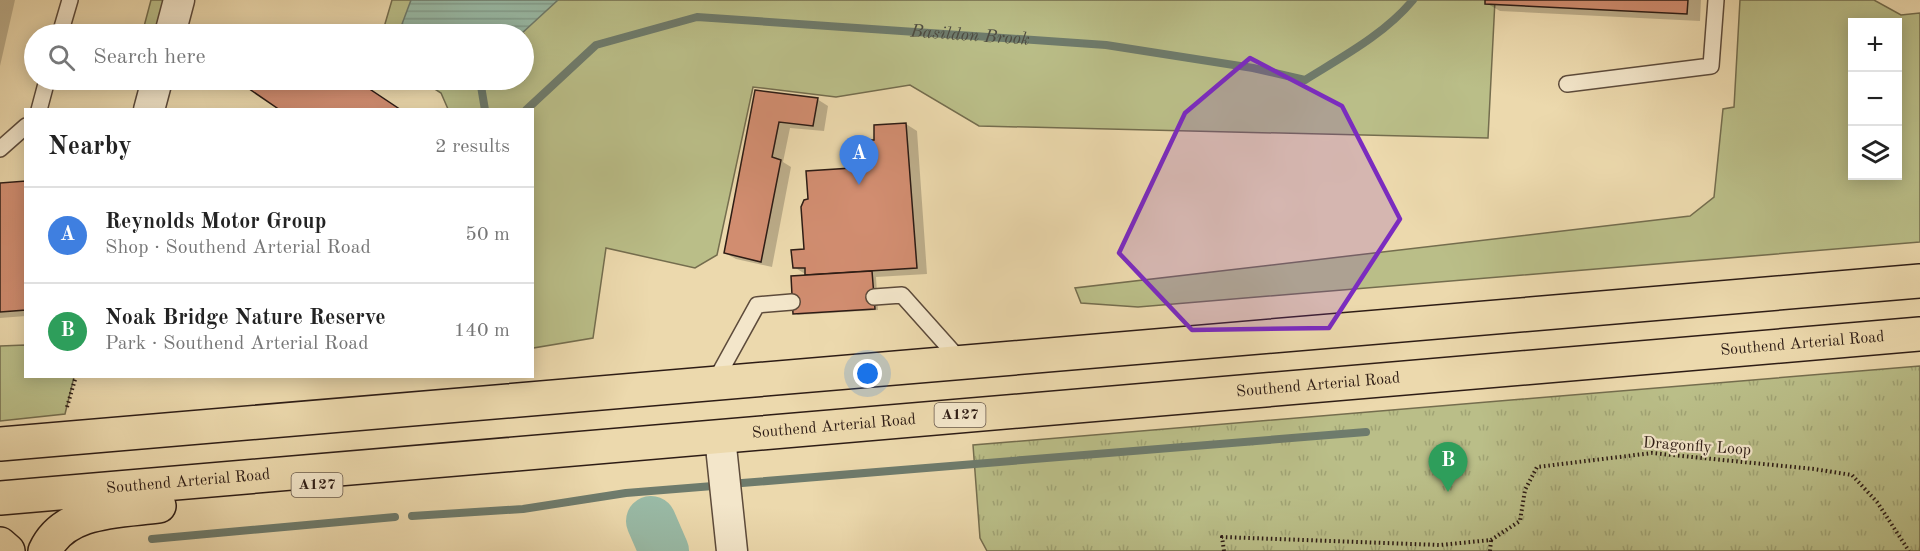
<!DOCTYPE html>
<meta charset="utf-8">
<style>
body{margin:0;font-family:"Old Standard TT",serif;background:#f2f2f2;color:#222}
.controls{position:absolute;right:18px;top:18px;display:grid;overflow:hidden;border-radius:0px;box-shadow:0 3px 15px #0003}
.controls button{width:54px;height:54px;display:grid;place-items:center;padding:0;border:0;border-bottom:2px solid #e0e0e0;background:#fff;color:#222;font:30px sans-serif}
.you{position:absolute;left:868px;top:374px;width:21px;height:21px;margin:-15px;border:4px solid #fff;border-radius:50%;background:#1a73e8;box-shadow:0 0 0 9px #1a73e833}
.badge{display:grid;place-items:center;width:39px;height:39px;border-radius:50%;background:#8f2418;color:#fff;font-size:20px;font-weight:700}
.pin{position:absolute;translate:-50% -50px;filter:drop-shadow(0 2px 3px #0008)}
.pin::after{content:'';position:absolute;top:32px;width:21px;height:18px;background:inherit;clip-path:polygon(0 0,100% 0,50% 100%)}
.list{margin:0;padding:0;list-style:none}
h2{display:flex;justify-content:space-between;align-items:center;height:78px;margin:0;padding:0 24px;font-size:26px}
h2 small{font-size:20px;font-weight:400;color:#767676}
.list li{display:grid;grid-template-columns:39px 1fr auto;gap:18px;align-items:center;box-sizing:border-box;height:96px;padding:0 24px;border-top:2px solid #e0e0e0}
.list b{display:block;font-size:22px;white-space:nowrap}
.list p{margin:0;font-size:20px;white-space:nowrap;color:#767676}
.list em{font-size:20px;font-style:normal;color:#767676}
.icon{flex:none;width:33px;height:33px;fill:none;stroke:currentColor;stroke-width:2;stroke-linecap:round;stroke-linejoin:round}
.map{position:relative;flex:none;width:1920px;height:551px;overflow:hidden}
.search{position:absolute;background:#fff;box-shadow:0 3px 15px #0003;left:24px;top:24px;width:510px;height:66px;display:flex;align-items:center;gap:15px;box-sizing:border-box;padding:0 21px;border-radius:33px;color:#767676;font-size:22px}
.panel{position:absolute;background:#fff;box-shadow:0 3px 15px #0003;left:24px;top:108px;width:510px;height:270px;border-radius:0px}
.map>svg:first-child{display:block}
</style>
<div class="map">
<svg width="1920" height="551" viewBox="0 0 1920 551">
<defs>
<pattern id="park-tufts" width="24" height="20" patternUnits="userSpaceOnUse" patternTransform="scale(1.5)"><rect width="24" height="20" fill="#babe88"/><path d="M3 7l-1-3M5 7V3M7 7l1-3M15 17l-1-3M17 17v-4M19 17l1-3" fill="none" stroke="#a0a374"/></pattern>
<pattern id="water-rules" width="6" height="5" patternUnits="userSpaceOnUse" patternTransform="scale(1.5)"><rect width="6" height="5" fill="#99baa6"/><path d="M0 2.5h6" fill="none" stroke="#849f8e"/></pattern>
</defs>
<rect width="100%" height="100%" fill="#ecd9ad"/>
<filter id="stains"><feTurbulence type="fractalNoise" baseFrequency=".00333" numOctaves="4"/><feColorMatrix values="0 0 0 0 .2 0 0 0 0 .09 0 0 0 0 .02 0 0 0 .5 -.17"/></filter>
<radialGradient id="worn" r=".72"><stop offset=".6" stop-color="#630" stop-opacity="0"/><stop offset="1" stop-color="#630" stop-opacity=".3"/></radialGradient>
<!-- grass -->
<g fill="#babe88" stroke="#746d4e" stroke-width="1.5" fill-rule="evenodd">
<path d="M151,0H164L156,34H142Z"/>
<path d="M392,0H1495L1488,138L979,126L910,85L836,97L753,87L717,255L695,268L606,248L593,338L533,348L532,110L448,109L441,93L421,80H524V34H382Z"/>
<path d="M1740,0H1874L1901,15L1920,13V242L1138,307L1081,303L1075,288L1690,216L1714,197L1723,109L1734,107ZM1898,22V176H1852V22Z"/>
<path d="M25,345L26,376L74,377L65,414L0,421V346Z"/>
</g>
<!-- park -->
<path fill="url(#park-tufts)" stroke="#746d4e" stroke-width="1.5" d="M1920,366V551H987L980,538L973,445Z"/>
<!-- water -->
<path fill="url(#water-rules)" stroke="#6e7b6c" stroke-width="1.5" d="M411,0H558L521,34H428L402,24Z"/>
<!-- shadow -->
<g fill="#0003">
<path d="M0,0H15L0,66Z"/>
<path d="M1486,0H1701L1700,21L1500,11L1486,3Z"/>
<path d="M243,80H356L400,110L242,82Z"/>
<path d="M756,91L817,99L828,106L824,131L790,128L783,162L791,167L772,267L736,259L725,253Z"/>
<path d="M906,124L917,131L927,274L876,277L878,310L798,315L795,313L810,277L794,267L869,168L876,141Z"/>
<path d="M26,183V316L0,318V185Z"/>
</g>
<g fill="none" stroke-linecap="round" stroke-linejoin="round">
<!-- stream -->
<g stroke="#6e7b6c" stroke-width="8">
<path d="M480,80L485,110"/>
<path id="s1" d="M526,110L596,45L697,17L1106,45L1253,68L1305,80C1342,57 1385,34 1413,0"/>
<path d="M742,483L1366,432"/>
<path d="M412,516L523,509L626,493L713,486"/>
<path d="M152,539L395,517"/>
</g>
<!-- river -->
<path stroke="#99baa6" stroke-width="50" d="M651,521L664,551"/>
</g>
<!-- building -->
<g fill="#d18d70" stroke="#2d1c15" stroke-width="1.5">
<path d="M1485,0H1688L1687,14L1485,4Z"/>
<path d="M241,80H356L401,110H280L239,82Z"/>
<path d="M755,90L818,98L813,126L779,122L772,157L781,160L761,262L724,253Z"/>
<path d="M906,123L917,268L805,275V268H793L791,250L804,249L801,207L804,200L808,199L806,171L867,167L865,140H874V125Z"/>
<path d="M26,181V310L0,312V183Z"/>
<path d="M872,271L875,309L793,314L791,276Z"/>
</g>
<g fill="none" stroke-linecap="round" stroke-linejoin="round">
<!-- service casing -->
<g stroke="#5d4b3b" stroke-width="18">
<g id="service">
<path d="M60,34L70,0"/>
<path d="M1567,84L1711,66L1716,0"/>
<path d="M39,110L47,80"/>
<path d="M0,149L26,126"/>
<path d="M874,297L902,295L961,361"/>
<path d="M714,383L757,305L792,302"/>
</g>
</g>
<!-- minor casing -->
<g stroke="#5d4b3b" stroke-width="33">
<g id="minor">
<path d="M170,34L179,0"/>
<path d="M149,110L157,80"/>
<path d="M720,437L732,551"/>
</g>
</g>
<!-- trunk casing -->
<g stroke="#2d1c15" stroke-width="36">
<g id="trunk">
<path d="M0,444L1920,281"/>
<path id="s2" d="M0,498L1920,334"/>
<path d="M0,544L8,551"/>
<path d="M45,551C64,509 120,511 159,506"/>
</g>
</g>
<!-- path -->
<g stroke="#2d1c15" stroke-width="4" stroke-dasharray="1.5 3" stroke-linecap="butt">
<path d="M67,407L76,376"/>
<path d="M1224,551L1222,537L1440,545L1491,540L1520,521L1525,490L1537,467L1652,453L1814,469L1852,475L1877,502L1909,551"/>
<path d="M1490,551L1491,540"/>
</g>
<!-- service -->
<use href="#service" stroke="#f3e6ca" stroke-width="15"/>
<!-- minor -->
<use href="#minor" stroke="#f3e6ca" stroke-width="30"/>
<!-- trunk -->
<use href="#trunk" stroke="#ecd9ad" stroke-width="33"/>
</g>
<!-- marked area -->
<path fill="#7b2cbf" fill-opacity="0.2" stroke="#7b2cbf" stroke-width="4.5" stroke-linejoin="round" d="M1250,58L1342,106L1400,219L1329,328L1192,330L1119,253L1185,113Z"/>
<g text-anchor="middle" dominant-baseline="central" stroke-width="4.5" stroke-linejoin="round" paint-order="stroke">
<!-- shield labels -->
<g fill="#f3e6ca" stroke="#68594b" stroke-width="1.5">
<rect x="934.5" y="403" width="51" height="24" rx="4.5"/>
<rect x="291.5" y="473" width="51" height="24" rx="4.5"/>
</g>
<g font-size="15" font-weight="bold" fill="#2d1c15">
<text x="960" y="415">A127</text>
<text x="317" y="485">A127</text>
</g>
<!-- street labels -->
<g font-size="16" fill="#2d1c15" stroke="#f3e6ca">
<text stroke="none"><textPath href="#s2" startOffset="1809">Southend Arterial Road</textPath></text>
<text stroke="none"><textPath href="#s2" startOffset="1323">Southend Arterial Road</textPath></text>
<text stroke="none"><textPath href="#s2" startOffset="837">Southend Arterial Road</textPath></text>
<text transform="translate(1697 447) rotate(4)">Dragonfly Loop</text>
<text stroke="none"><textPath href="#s2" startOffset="189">Southend Arterial Road</textPath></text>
</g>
<!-- water labels -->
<g font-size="18" font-style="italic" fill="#4d4b40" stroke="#f3e6ca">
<text stroke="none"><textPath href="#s1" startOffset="474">Basildon Brook</textPath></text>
</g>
</g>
<rect width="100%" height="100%" filter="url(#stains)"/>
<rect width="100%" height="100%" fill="url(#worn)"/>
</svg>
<div class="controls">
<button>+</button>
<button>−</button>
<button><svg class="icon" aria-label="layers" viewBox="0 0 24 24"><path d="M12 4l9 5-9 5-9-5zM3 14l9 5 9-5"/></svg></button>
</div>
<div class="you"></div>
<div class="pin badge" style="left:859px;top:185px;background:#3f7fe0">A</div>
<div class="pin badge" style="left:1448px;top:492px;background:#2e9e5b">B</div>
<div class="search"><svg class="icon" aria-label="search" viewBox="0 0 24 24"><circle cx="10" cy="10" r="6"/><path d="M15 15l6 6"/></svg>Search here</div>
<section class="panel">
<h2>Nearby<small>2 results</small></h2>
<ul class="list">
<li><span class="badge" style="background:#3f7fe0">A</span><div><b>Reynolds Motor Group</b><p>Shop · Southend Arterial Road</p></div><em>50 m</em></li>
<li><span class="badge" style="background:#2e9e5b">B</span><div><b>Noak Bridge Nature Reserve</b><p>Park · Southend Arterial Road</p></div><em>140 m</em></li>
</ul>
</section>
</div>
